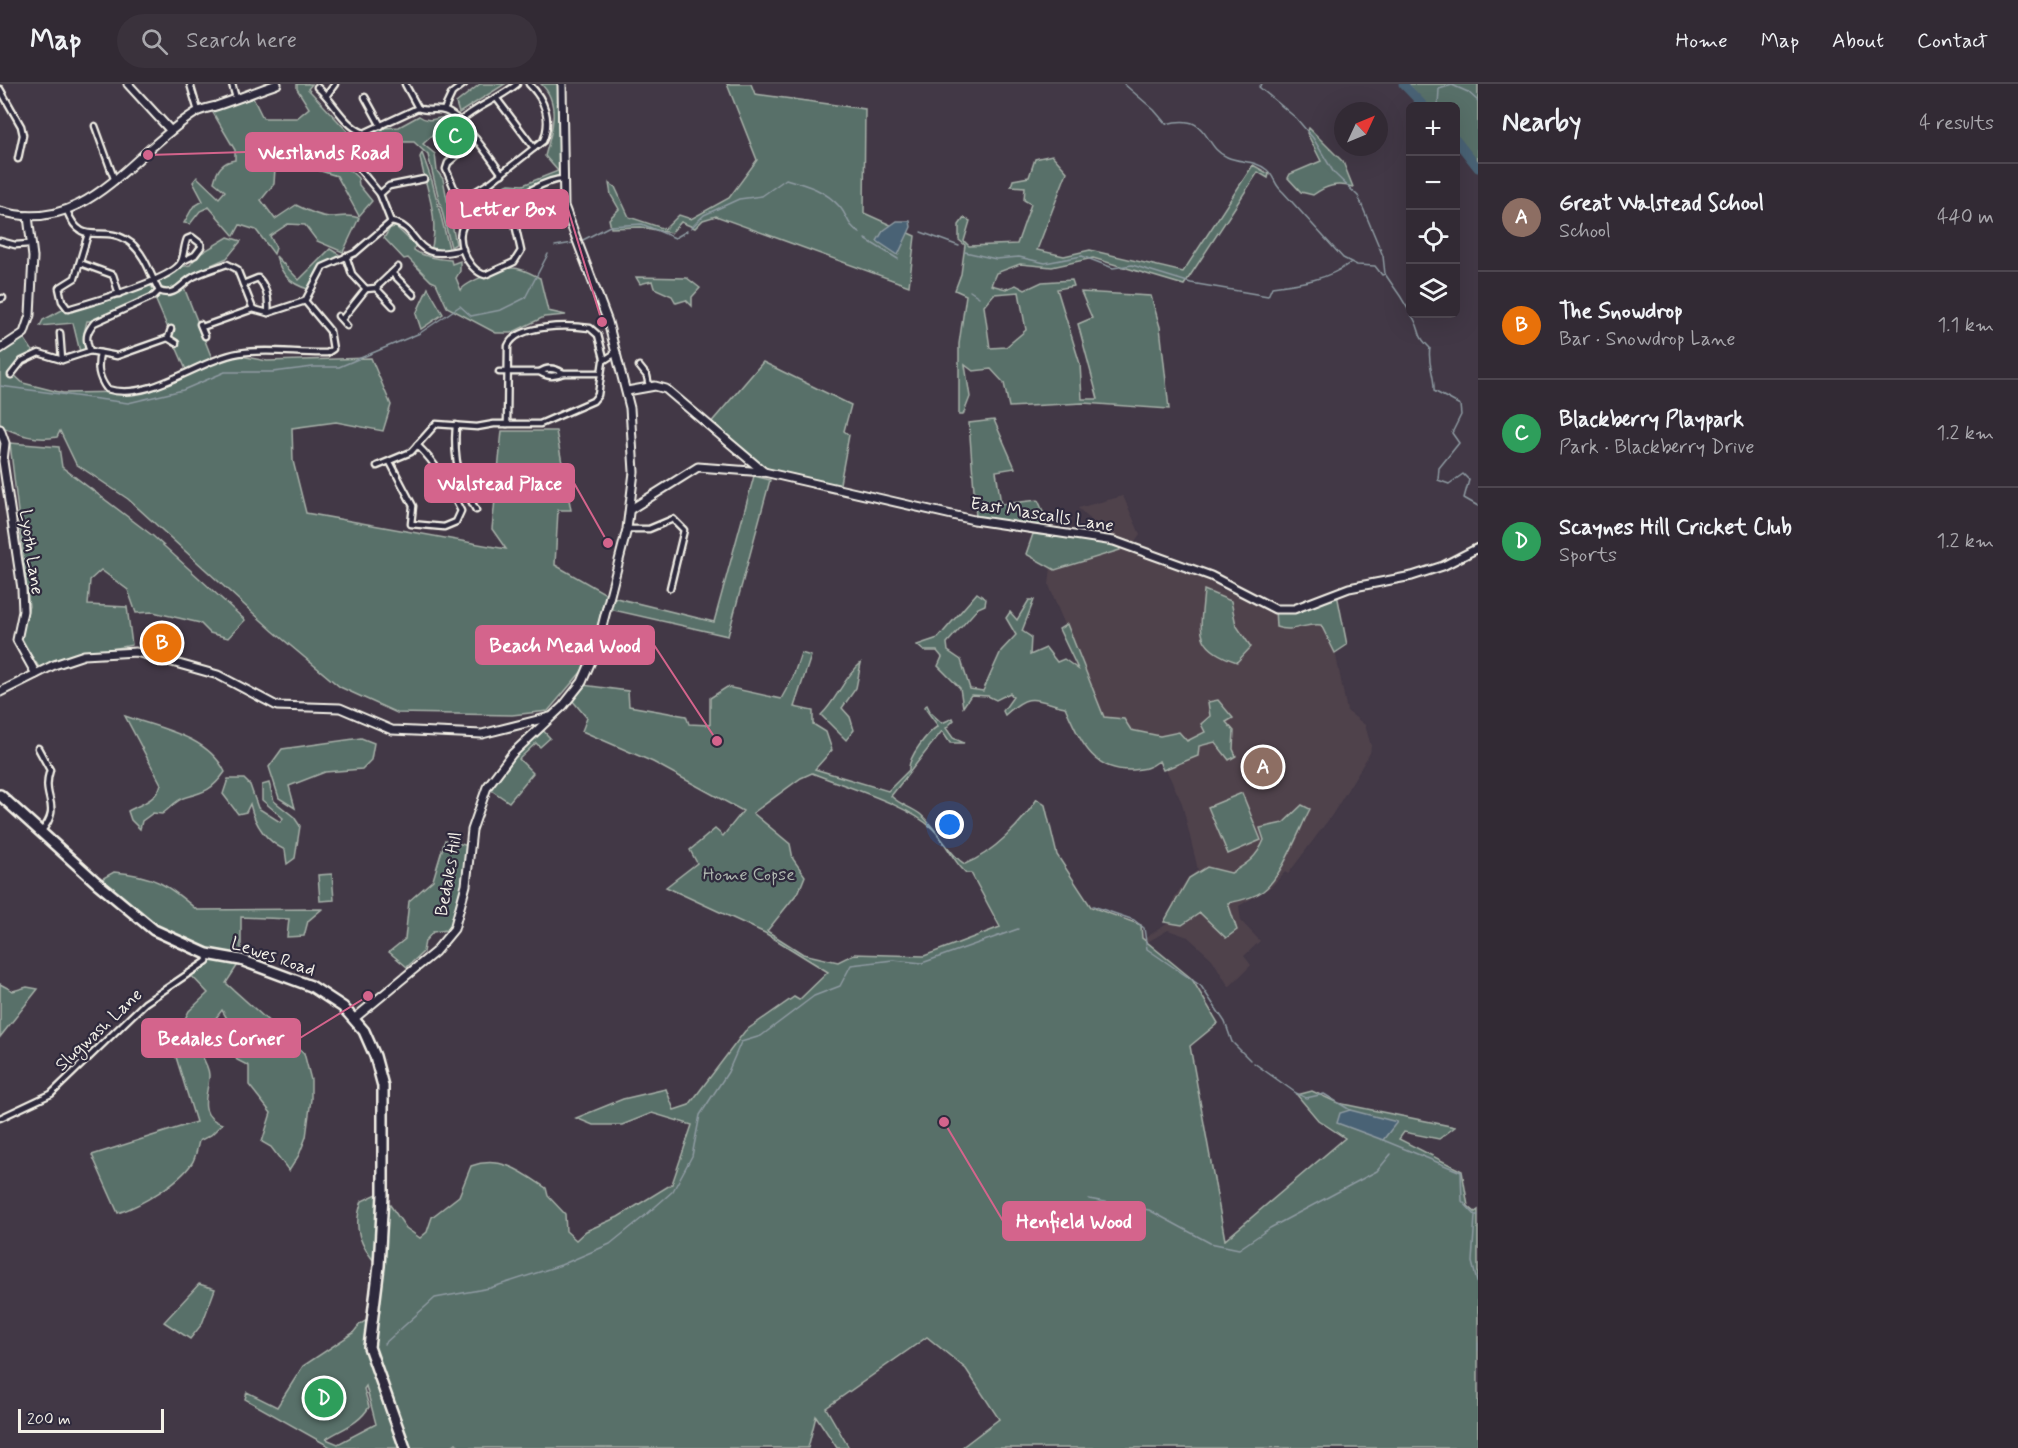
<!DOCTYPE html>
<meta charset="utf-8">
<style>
body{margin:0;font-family:Mynerve,sans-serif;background:#3a323c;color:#f1f3f6}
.controls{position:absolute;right:18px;top:18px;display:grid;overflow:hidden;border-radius:9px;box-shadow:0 6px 24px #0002}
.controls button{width:54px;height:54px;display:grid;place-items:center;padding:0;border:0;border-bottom:2px solid #4d464f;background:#322a34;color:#f1f3f6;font:30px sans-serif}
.compass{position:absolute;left:1334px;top:18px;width:54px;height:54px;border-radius:50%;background:#322a34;box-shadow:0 6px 24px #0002;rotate:46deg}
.scale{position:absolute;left:18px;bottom:15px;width:146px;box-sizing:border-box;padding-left:6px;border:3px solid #f4f1e8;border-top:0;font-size:16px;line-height:21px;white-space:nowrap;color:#f4f1e8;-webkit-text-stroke:4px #2f2a3d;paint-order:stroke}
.you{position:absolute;left:950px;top:741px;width:21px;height:21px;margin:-15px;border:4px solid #fff;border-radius:50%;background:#1a73e8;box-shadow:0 0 0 9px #1a73e833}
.badge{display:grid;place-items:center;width:39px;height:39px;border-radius:50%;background:#8abfa5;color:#fff;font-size:20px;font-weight:700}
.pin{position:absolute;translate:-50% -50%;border:3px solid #fff;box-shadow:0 2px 6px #0006}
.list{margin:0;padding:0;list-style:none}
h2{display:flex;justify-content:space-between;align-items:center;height:78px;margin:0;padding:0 24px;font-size:26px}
h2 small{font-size:20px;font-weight:400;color:#a8a7ac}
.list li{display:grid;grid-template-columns:39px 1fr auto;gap:18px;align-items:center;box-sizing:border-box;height:108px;padding:0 24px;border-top:2px solid #4d464f}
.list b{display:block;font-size:22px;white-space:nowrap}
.list p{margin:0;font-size:20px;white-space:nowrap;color:#a8a7ac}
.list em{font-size:20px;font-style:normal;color:#a8a7ac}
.icon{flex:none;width:33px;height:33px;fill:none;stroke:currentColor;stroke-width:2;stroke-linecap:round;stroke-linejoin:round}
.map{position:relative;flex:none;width:1478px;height:1364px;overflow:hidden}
header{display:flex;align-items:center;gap:36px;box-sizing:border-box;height:84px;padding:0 30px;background:#322a34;border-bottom:2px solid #4d464f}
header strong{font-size:28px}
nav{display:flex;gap:33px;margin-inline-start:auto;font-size:21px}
.search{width:420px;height:54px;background:#3a323c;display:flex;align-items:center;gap:15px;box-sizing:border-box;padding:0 21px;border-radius:33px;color:#a8a7ac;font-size:22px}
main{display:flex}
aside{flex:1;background:#322a34}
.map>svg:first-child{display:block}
</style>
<header>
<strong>Map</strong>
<div class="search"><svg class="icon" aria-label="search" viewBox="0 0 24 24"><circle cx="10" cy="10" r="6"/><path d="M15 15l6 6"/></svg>Search here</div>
<nav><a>Home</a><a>Map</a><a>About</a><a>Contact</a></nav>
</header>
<main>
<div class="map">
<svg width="1478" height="1364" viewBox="0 0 1478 1364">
<rect width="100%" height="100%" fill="#423846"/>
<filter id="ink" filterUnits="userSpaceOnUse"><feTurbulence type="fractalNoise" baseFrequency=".0167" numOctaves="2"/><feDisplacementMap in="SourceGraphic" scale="12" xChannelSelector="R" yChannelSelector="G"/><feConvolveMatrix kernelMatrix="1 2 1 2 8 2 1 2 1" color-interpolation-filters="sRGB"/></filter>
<g filter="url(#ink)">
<!-- built -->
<g fill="#4f424c">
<path d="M1123,412L1140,450L1131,463L1114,457L1078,424Z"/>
<path d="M1120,463L1206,493L1214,497L1222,507L1230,506L1267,527L1280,529L1329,516L1335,567L1347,627L1365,641L1371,662L1370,669L1332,731L1288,790L1285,788L1272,802L1239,822L1241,837L1260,857L1244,872L1251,881L1229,903L1212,875L1188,853L1168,846L1144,860L1142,856L1167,840L1174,814L1187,795L1198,786L1182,719L1161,675L1070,629L1061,621L1094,617L1049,501L1051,483Z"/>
</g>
<!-- green -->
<g fill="#596f69" stroke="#a6b0a8" stroke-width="1.5" fill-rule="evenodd">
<path d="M297,0H312L308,5L351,51L362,57L382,44L399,43L419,32C430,40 436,33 447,33L450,35L423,60L435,70L437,87L443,95L456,160L451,163L428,71L414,58C389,59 356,52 335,62L333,70L358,94L359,101L372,117L359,132L337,92L308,83L276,68L274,100L261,116L275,135L296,121C306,126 317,132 329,133C341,133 348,130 359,134L343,168L317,157L305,141L288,140L270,152L276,164L274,170L256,146L240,141L234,152L209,123L200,127L190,140L184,139L193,123L203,117L193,98L197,93L219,114L225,107L214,98C217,86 222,78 235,76V66L212,27L253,14L263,34H297L309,24L297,5Z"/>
<path d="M480,0H505L459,29L456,19Z"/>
<path d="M541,0H558L560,91L501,115L468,125L465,119L509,100L523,101L558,87L545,72C552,49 561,18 541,0Z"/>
<path d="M727,0H751L755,10L865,25L864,129L915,152L909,202L716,132L703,136L695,144L681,138L671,149L641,143L611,144L609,135L619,125L611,111L609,99L615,103L629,133L665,145L679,131L691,135L729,114L757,76Z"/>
<path d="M1408,0H1478V79L1456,53V22H1428Z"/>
<path d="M453,37L470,54L453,69L441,50Z"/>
<path d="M1309,44L1343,78L1353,103C1336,99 1327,101 1313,111L1301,108L1288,94L1290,90L1321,77L1307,49Z"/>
<path d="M422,69L432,97L450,168L431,167C440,133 426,106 420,73Z"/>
<path d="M1052,71L1067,88L1037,166L1064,172L1090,166L1183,188L1253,81L1269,90L1268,94L1258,88L1184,201L1093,174L1052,183L1020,180L996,189L991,201L1006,205L1016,201L1025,206L1042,198L1072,196L1074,202L1057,205L1080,280L1082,315H1098L1078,240L1092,234L1081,208L1151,212L1160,243L1169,325L1083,319L1009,323L1004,299L991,285L973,287L965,281L970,313L963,331H959V260L966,211L955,206L961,190L965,161L959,156V141L964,134L970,137L964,157L969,162L1017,160L1031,120L1024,116L1025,103L1011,102L1013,96L1029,93L1035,75ZM1019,208L1026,246L1006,263L990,264L984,222L994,210Z"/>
<path d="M396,143L415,161L414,166C423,173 438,175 451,176L452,180L460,177V187L456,194L461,206C466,198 503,183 513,184C522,184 532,190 540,194L548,227L566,231L544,233L511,249H496L447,223L436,199L431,197L408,174L404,175L384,154L390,144Z"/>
<path d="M228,153L241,157L227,174L189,191L172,205L183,201L213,277L230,270L267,277L371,274L391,321L383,347L336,338L292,344L293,377L306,429L506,465L492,445L502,347H556L571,426H558L555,481L608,511L582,587L548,627L512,631L397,629L340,603L273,547L128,415L76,380L60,347L57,353C35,357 20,351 0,342V258L24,254L34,269L19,276L12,289L23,299L63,309L126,308L142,305L187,288L154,212L165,209L160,206L157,198L180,183L190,181L198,171Z"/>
<path d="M330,165L340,171L318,186L308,205C290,200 281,190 276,172L299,196Z"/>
<path d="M636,193L687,194L700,204L692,213V222L686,216L676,219L672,212L654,204L652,197L640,200Z"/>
<path d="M148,199L155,207L153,212L95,237H87L84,249L86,266L80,268L73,239L40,242L43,236L64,225L84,223Z"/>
<path d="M428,204L443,230L421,245L416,230Z"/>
<path d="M763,278L851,321L844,347L849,351L839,405L764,388L709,341Z"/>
<path d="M994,336L1015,384L996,387L1001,420L1038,416L1046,434L1041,445L976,433L969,339Z"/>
<path d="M10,359L59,363L62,383L153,452L245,536L228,554L210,549L200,539L153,528L136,529L128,506L101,486L90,496L88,521L127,523L132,561L73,573L39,583L20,555L29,522Z"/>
<path d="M754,392L770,396L728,552L609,525L612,513L714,538Z"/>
<path d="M1033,450L1113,459L1119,462L1120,466L1055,486L1026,470Z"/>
<path d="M1204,506L1231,517L1236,541L1251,563L1237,578C1192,563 1201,546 1204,506Z"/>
<path d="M977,509L986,515L985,521L978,524L947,559L948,567L961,576L970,605L983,607L1001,567L1016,551L1006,534L1010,528L1017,536L1029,516H1034L1022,547L1031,553L1030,571L1046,564L1057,578L1064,575L1078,585L1059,545L1067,540L1104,633L1124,635L1131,646L1160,652L1179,648L1187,657L1205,648L1201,640L1210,632L1208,618L1218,616L1233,634L1226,638L1234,647L1233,665L1236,672L1229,676L1215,658L1199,662L1198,672L1163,686L1159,677C1150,684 1144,685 1133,686C1091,688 1080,655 1065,623C1035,617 1032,606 1005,631L1003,627L1013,613L1010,609L996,616L988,612L971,611L963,623L960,604L938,582L942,573L937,567H924L917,561L938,554Z"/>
<path d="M1337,510L1347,561L1335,569L1321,541C1304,539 1294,549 1276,543L1275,525L1310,521Z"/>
<path d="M801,569L811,572L794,623L813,627V640L826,648L832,666L815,685L888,707L909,686C908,673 927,649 938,642L924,623L927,621L931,629L942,639L953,634L954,636L946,644L953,654L964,659H950L942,647L891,712C900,721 911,723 920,730C936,743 951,773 965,780C993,769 1021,740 1037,715L1045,721L1057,771L1091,823L1141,841L1142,854L1192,895L1218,939L1190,962L1225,1156L1345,1054L1318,1036L1297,1011L1312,1007L1338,1019L1455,1043L1439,1055L1404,1048L1399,1055L1462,1087L1468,1122L1475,1128L1478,1126V1364H961L999,1335L966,1285L927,1253L826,1324L849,1364H837L816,1332L808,1364H460L456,1359L449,1364H332L245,1315L247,1308L277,1323L303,1282L353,1249L360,1240L371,1234L379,1183C360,1162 352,1144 362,1117L377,1110L383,1111L406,1144L420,1154L427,1148L432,1133L459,1112L471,1082C501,1071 522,1088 546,1104L548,1112L565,1130L566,1147L576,1156L586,1147L618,1133L672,1100L692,1041L652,1029L622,1041H593L576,1034L623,1015L666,1005L674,1026L689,1021L745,947L794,913L799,916L828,888L765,849L666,803L697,779L690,766L715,745L723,752L743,727L653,678L582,647L587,634L572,616L583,601L628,607L629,622L686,632L689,640L710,641V614L727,603L781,615L793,593ZM812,689C846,703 907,720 933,745C946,758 952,776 966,789H971L1000,843L924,872L854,870L838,878L803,870L767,847L799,807L805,792L793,775L790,760L753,729L801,694ZM366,1302L376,1340L338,1360L326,1355C341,1345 359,1340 369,1323L364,1305Z"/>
<path d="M861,579L856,604L842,624L850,633L854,646L846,656L821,631C837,616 843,594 861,579Z"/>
<path d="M125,632C159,644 208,652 225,688C212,706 205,708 186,713C177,715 169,725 162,730L153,729L142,737L140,745L131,736L128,727C141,720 157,716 161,700Z"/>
<path d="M540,643L550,654L540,663L536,659L519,675L533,689L509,718L487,703Z"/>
<path d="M361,654L374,659L371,676L362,685L325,688L289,702L295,724L279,714L269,683L282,665Z"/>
<path d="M228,695H244L250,701L258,724L280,738L283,734L262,716V701L269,699L274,717L294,733L300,742L295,774L287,780L285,766C266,757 255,741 250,720L246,728L238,730L223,710Z"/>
<path d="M1242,709L1261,756L1228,770L1208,723Z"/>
<path d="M1302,721L1310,725C1299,746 1282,793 1263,807C1253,814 1239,817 1228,819L1237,846L1226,854L1200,829L1182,841L1164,838L1189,794L1207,783L1231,789C1247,780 1257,773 1264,756L1260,744L1283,739Z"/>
<path d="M445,756L469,762L466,801L454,845L433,848L425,857L423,868L407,883L389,868L405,855L409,817L433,796Z"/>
<path d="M114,788C154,791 168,801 197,826L322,825L308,837L304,852L287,853L289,835L241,833V876L226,899L304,969L311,996V1015L306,1053L299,1071L289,1087L271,1063L262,1058L271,1029L249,1001V982L237,976L233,970L242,960L222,926L212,939L220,949V957L196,961C200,969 209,982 209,991C209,1009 195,1031 222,1040L211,1051L199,1057C197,1064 196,1073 192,1079C179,1099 140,1122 118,1129L92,1071L196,1038L172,960L189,927L208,909L189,889L206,877L207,870L154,846L96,798Z"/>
<path d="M332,790L334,816L320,817L318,791Z"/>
<path d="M0,900L13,907L27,903L38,905L0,953Z"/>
<path d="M199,1200L215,1205L202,1240L190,1255L164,1238Z"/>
</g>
<!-- water -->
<g fill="#4a6274" stroke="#8e9ba2" stroke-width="1.5">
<path d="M897,137H910L911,143L898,171L877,157L883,147Z"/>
<path d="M1350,1026L1397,1038L1383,1056L1337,1039L1340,1029Z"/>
</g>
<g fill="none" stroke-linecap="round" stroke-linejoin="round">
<!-- stream -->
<g stroke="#8e9ba2" stroke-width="1.5">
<path d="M1124,0L1154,26L1166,40C1211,28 1202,63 1227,73C1240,79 1256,76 1267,86C1275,93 1274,101 1283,108L1343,174L1357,181L1375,182L1382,191L1385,190C1396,205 1405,219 1414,235C1422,249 1416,251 1430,264C1427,280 1435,291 1434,307L1460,321L1461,331L1452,349L1459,359L1439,384L1438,396L1449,400L1463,390L1469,396L1464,414L1478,422"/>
<path d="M1262,0L1259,3L1296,34L1313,54L1334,89L1358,112L1383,172L1385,190"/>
<path d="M1438,22L1439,5L1452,1L1468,8L1478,17"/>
<path d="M691,144L704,131L739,115L762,112L786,95C807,101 825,106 840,123C849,134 846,140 860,149"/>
<path d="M921,148L959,162"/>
<path d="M865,155L898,175"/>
<path d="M581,157L610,142L642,140L675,154L687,147"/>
<path d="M555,162L573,159"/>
<path d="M965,168L996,175L1019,173L1045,179L1082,172L1113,184L1132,181L1191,199L1268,212L1272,203C1301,199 1327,196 1350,179"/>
<path d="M970,207L979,213"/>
<path d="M0,302L128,319L183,306L225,288H273L313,283H339L420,249L460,222L471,232L501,226L525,214L548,170"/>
<path d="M1093,822L1134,836L1144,844L1147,865L1201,902L1225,938L1232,958L1250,976"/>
<path d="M1254,979L1296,1009L1306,1014L1324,1010L1350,1026"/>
<path d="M1383,1056L1461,1088L1462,1117L1475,1131H1478"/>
<path d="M1089,1115L1149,1126L1210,1159L1239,1165L1270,1144L1377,1087L1391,1070"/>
<path d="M1475,1132L1472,1178L1478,1202"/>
<path d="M1478,1259V1266"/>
<path d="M384,1260L435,1214L490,1204L561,1181L610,1160L647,1130L673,1107L692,1072L700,1031L728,988L741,958L761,952L814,912L840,902L851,881L893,876L922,879L1018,845"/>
</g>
<!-- river -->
<g stroke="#4a6274" stroke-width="9">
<path d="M1403,0L1424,22"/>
<path d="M1456,56L1478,84"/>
</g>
<!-- street casing -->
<g stroke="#f4f1e8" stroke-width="9">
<g id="street">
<path d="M190,0L198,27"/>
<path d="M232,0L236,14"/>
<path d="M405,0L418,24C427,28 436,24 445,27C462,32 491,75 502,90"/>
<path d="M317,3C334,17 343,41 364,49L418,24"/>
<path d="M0,5L21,42L23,51L18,75"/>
<path d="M327,11L335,0"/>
<path d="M365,13L381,42"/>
<path d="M497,15L534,64"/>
<path d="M444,26L452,9L464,0"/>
<path d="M459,38C476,22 499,15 517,0"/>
<path d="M95,42L115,97"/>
<path d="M476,55L448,79L446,85L457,111L463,115L491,98L543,57C552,36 545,16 529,0"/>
<path d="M362,79L361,87L380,110L391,138"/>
<path d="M380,110L389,102L424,95"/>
<path d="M503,125L513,131L521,167L514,178L485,191C467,186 451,151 467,137C475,130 493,128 503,125Z"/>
<path d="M508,126C516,112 547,95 564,95"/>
<path d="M67,127C83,167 102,137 131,159C146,172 150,190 159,207C176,214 182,198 195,192C205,187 216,184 227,180L237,185L253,225L268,229L305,217L323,183L355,169L391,138C423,143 408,181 463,165"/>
<path d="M88,150L75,194L59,204L62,217L68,225C88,219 173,196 181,178C184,172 184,162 187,155L192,153L201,160V163L195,171L181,178"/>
<path d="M0,157L15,161L30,160"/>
<path d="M346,172L352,190L366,205L376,204"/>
<path d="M80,179L113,191L119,210"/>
<path d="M392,189L414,211"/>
<path d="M243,200L258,194C267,203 269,217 268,229"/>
<path d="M376,204L398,183"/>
<path d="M376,204L393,222"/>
<path d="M0,215L3,214"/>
<path d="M338,232L347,242"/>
<path d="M343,234L366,205"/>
<path d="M200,240L205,252"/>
<path d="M202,243L253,225"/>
<path d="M171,245L168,254L176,259"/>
<path d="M60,249L62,276"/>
<path d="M90,267C85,255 86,249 94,239L154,212L159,207"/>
<path d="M90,267L117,272L168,254"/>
<path d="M100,269C97,283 98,293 107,305C150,318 198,276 239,269C269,264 298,270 327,269L333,265L330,247L305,217"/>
<path d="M639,282L647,292L649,302"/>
<path d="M499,288H540C547,293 555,293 563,289H601"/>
<path d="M540,288C547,283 555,284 563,289"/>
<path d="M11,291L22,277L39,269L62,276L90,267"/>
<path d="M507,340L508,262C517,240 569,241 590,244L598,251L604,274"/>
<path d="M456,341C453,377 459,396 476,426"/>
<path d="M390,378L413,422L411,440L444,443L456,438L461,427C449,403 437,380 417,361"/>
<path d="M377,382L411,368L436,340L477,343L494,340H540L593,317L598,311L603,277L617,268"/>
<path d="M459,392L480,386"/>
<path d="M627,445H649L673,435L684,446L670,504"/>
<path d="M38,664L50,686C40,716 64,720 41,748"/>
<path d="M0,1034L51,1010L145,919L207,877V870"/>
</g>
</g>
<!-- secondary casing -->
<g stroke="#f4f1e8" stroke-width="11">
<g id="secondary">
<path d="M128,0L170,46"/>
<path d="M0,127C87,153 130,70 195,29C201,25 209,24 216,22C237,15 257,7 277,0"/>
<path d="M0,265L24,249L30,231L33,173L28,132"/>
<path d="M627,307L655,302L666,305L764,388"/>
<path d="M0,345L5,359L3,377L22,505L23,527L17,556L36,590"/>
<path d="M631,425L698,383L764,388L974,436L1114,457L1211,492L1275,525H1294L1349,504L1412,492L1443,482L1478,464"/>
<path d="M0,608L54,581L84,571L136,568L218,591L277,622L340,624L392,646L482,650L550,633"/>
<path d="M355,934L435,868L454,845L466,801L472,746L487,703L512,670L563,622L582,598L596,566L627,445L634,388L630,324L608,238L564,122L562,0"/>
</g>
</g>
<!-- highway casing -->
<g stroke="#f4f1e8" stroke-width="14">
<path id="highway" d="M0,711L96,798L154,846L207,870L241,876L311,902L343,923L364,947L375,972L383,1002V1111L379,1182L369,1263L405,1364"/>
</g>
<!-- street -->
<use href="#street" stroke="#2f2a3d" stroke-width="4.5"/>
<!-- secondary -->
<use href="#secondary" stroke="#2f2a3d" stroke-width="7"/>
<!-- highway -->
<use href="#highway" stroke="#2f2a3d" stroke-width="9"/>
</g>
</g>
<g text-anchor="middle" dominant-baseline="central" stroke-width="4.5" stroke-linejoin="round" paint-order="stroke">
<!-- street labels -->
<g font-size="18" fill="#f4f1e8" stroke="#2f2a3d">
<text transform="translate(1042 431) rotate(9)">East Mascalls Lane</text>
<text transform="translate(31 468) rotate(82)">Lyoth Lane</text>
<text transform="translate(449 790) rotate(-80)">Bedales Hill</text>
<text transform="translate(273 873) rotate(19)">Lewes Road</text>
<text transform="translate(99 946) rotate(-43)">Slugwash Lane</text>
</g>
<!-- park labels -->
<g font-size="18" fill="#aeb6af" stroke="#2f2a3d">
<text x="749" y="791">Home Copse</text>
</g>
</g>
<!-- callouts -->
<path fill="none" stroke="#d4648c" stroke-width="2" d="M148 71L246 68M602 238L568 125M608 459L574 399M717 657L654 561M368 912L300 954M944 1038L1003 1137"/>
<g fill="#d4648c" stroke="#2f2a3d" stroke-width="2">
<circle cx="148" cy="71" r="6"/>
<circle cx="602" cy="238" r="6"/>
<circle cx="608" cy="459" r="6"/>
<circle cx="717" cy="657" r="6"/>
<circle cx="368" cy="912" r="6"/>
<circle cx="944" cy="1038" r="6"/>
</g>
<g fill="#d4648c" stroke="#d4648c" stroke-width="2">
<rect x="246" y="49" width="156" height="38" rx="6"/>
<rect x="447" y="106" width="121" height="38" rx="6"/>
<rect x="425" y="380" width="149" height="38" rx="6"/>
<rect x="476" y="542" width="178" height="38" rx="6"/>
<rect x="142" y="935" width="158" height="38" rx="6"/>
<rect x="1003" y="1118" width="142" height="38" rx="6"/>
</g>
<g font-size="20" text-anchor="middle" font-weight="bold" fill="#fff">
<text x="324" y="75">Westlands Road</text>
<text x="508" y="132">Letter Box</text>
<text x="500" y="406">Walstead Place</text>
<text x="565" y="568">Beach Mead Wood</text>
<text x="221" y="961">Bedales Corner</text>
<text x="1074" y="1144">Henfield Wood</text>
</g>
</svg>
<div class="controls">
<button>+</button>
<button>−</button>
<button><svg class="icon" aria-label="locate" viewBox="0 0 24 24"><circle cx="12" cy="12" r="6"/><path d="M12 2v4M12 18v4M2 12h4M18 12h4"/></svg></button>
<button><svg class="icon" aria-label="layers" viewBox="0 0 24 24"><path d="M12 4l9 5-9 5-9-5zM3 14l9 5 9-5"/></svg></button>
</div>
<svg class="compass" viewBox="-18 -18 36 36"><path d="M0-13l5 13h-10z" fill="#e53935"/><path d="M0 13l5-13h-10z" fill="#a8a7ac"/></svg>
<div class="scale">200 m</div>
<div class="you"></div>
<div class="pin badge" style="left:1263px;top:683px;background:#8d6e63">A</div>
<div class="pin badge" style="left:162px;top:559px;background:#e8710a">B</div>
<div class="pin badge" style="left:455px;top:52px;background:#2e9e5b">C</div>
<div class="pin badge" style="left:324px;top:1314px;background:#2e9e5b">D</div>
</div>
<aside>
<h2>Nearby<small>4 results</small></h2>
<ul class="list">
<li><span class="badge" style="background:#8d6e63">A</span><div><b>Great Walstead School</b><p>School</p></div><em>440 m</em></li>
<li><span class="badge" style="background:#e8710a">B</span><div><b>The Snowdrop</b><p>Bar · Snowdrop Lane</p></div><em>1.1 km</em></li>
<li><span class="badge" style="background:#2e9e5b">C</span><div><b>Blackberry Playpark</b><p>Park · Blackberry Drive</p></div><em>1.2 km</em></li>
<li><span class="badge" style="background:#2e9e5b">D</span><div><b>Scaynes Hill Cricket Club</b><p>Sports</p></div><em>1.2 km</em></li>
</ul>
</aside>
</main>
